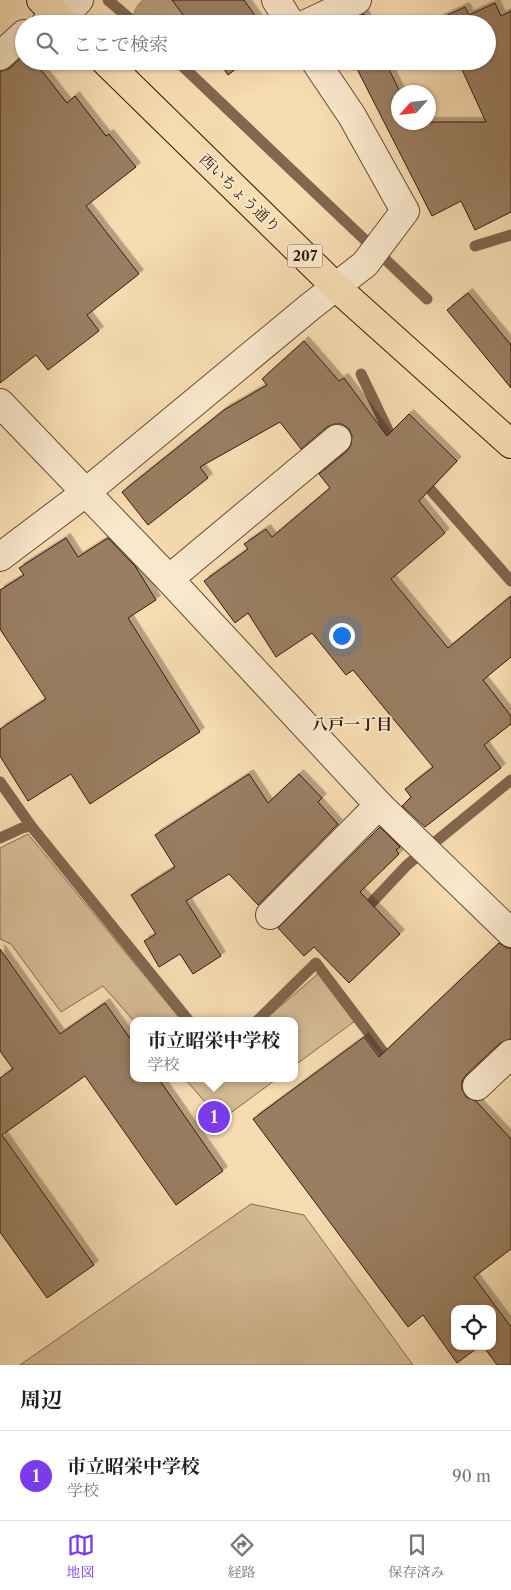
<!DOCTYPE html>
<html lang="ja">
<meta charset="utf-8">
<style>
body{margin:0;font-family:"Libre Caslon Text","Noto Serif JP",serif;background:#f6f6f6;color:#202124}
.controls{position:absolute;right:15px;bottom:15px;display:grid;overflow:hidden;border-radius:10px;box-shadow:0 1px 4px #0004}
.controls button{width:45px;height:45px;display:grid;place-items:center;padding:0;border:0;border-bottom:1px solid #e0e0e0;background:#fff;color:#202124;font:25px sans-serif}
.compass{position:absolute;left:391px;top:85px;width:45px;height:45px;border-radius:50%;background:#fff;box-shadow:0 1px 4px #0004;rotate:243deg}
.you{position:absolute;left:341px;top:635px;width:18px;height:18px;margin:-12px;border:4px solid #fff;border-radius:50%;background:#1a73e8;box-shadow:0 0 0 8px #1a73e833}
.badge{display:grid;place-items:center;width:32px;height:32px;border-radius:50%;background:#7c3aed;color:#fff;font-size:16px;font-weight:700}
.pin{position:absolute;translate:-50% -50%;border:2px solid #fff;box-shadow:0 1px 5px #0006}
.popup{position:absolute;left:130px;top:1017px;width:168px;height:65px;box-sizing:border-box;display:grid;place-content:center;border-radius:10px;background:#fff;filter:drop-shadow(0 1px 4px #0005);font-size:16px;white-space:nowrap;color:#757577}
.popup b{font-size:19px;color:#202124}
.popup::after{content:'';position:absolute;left:50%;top:100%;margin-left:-10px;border:10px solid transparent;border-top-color:#fff}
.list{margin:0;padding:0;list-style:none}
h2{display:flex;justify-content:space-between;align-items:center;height:65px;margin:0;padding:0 20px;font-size:21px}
h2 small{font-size:16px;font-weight:400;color:#757577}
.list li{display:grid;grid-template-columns:32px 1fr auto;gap:15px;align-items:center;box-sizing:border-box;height:90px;padding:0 20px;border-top:1px solid #e0e0e0}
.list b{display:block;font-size:19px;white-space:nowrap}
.list p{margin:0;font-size:16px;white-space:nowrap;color:#757577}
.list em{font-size:16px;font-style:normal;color:#757577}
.icon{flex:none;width:28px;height:28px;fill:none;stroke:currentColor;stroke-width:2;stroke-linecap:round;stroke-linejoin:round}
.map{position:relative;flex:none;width:511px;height:1365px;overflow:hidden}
.search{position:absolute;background:#fff;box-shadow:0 1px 4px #0004;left:15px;right:15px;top:15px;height:55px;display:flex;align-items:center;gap:12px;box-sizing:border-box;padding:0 18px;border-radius:28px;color:#757577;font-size:19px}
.sheet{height:155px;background:#fff}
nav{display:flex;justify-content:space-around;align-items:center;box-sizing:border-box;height:70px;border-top:1px solid #e0e0e0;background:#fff;font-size:14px;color:#757577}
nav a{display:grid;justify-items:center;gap:2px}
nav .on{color:#7c3aed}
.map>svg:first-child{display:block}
</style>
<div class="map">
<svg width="511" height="1365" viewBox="0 0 511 1365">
<defs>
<filter id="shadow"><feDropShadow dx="4.5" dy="-4.5" stdDeviation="0" flood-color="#0004"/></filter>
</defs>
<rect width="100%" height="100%" fill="#f7dcb1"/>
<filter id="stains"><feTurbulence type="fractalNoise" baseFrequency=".004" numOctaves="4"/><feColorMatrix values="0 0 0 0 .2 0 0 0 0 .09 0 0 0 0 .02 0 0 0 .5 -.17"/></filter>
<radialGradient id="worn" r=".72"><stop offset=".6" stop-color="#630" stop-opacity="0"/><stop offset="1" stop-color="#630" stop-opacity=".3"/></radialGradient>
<!-- green -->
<g fill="#d6bb95" stroke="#866a50">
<path d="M28,834L182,1021H134L103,986L61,1012L11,944L0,939V848Z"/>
<path d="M319,973L355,1021L294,1066V1021H263Z"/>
<path d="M184,1078H278L221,1120Z"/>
<path d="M251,1204L304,1215L413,1365H20Z"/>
</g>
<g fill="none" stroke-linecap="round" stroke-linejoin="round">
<!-- stream -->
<g stroke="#82664d" stroke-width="11">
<path d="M108,0L136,24"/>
<path d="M177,61L427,299"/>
<path d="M475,246L511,235"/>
<path d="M361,374L396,447"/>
<path d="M421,479L511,581"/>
<path d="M0,782L31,826"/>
<path d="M0,838L22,828L31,826L189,1021"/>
<path d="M361,914L407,865L511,780"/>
<path d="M257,1021L316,963L393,1065"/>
</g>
<!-- river -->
<path stroke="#b59a79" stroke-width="64" d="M163,24L189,0"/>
</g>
<!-- building -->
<g fill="#9a7e62" stroke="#35190c" filter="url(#shadow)">
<path d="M172,0H244L261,24H190Z"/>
<path d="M495,3L501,16L511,11V212L475,230L461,201L432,216L355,65L351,67L349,61H385L400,92H398V122H416L418,126L425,122H486L458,61H487V24H441L439,19L465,7L469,15Z"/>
<path d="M364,14L369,24H343Z"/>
<path d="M24,55V61H34L67,103L75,96L106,136L109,134L136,167L86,206L139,274L87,315L99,331L48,370L36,355L0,383V72L10,68Z"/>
<path d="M218,61H246L228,75Z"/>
<path d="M468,293L511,345V388L447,310Z"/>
<path d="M304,341L339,381L344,378L387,436L409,414L457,461L419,501L445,533L391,579L448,648L511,596V657L483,680L511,716V724L484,745L501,768L425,827L402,806L411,797L405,789L433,767L353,670L346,675L312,633L276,657L248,613L235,623L204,581L248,549L244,544L266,529L272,537L330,488L319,474L347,451L351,445L352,436L349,429L342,424H334L327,427L301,449L280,422L200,467L208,478L148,525L122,492L224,410L267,385L262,379Z"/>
<path d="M66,538L78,557L108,538L135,566L156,600L128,618L200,732L90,804L71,774L28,801L0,756V729L46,699L0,629V590L24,575L19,568Z"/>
<path d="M249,774L268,803L299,774L322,798L318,802L338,824L258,905L229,874L186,901L221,956L193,974L180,954L159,967L144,941L156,934L131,895L175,867L155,835Z"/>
<path d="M380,827L400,847L396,850L399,854L360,892L400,934L349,983L314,947L304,956L278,928Z"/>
<path d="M499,943L507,948H511V1039L500,1043L466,1075L462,1081V1089L466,1097L476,1101L511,1139V1249L474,1277L511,1327V1365H497L483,1346H492V1309H455V1346H480L457,1363L423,1315L408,1327L253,1119L364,1037L379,1057Z"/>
<path d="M0,949L60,1034L105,1003L134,1044V1078H158L223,1171L176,1205L85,1076L2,1135L94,1265L47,1298L0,1232V1078L13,1069L0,1051Z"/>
</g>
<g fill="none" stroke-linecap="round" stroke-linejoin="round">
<!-- street casing -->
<g stroke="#664a35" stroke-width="30">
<g id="street">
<path d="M276,0L291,24"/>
<path d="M45,24L61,19L79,0"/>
<path d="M306,24L357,0"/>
<path d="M0,56L24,34"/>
<path d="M0,403L169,579L379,805L511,933"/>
<path d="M0,557L85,493L311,306L365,264L405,211L352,116L315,61"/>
<path d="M169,579L337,439"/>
<path d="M270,915L379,805"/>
<path d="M477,1086L511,1054"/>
</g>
</g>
<!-- highway casing -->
<g stroke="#35190c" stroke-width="30">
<g id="highway">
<path d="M41,0L66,24"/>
<path d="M105,61L336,287L511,444"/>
</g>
</g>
<!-- street -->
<use href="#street" stroke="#fae8cc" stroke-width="28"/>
<!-- highway -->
<use href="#highway" stroke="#f7dcb1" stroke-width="28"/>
</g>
<g text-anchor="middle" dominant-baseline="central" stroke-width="4" stroke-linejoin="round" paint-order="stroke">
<!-- shield labels -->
<rect fill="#fae8cc" stroke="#705746" stroke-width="1" x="287.5" y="244.5" width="35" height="23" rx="4"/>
<g font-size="14" font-weight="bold" fill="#35190c">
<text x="305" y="256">207</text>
</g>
<!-- street labels -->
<g font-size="15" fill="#35190c" stroke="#fae8cc">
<text transform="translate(240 193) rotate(44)">西いちょう通り</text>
</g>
<!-- neighbourhood labels -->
<g font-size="16" font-weight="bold" fill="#35190c" stroke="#fae8cc">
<text x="352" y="724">八戸一丁目</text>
</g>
</g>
<rect width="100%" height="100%" filter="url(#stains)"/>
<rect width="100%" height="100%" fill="url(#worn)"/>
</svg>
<div class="controls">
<button><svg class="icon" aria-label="locate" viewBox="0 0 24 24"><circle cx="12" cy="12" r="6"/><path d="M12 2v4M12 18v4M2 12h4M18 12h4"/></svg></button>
</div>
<svg class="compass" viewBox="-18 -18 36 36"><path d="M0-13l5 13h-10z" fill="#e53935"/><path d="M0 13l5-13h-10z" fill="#757577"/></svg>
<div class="you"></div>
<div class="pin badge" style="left:214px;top:1117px">1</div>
<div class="popup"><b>市立昭栄中学校</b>学校</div>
<div class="search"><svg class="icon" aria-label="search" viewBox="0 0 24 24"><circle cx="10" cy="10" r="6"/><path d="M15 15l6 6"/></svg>ここで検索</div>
</div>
<section class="sheet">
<h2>周辺<small></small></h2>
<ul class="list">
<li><span class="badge">1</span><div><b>市立昭栄中学校</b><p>学校</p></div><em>90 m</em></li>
</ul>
</section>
<nav>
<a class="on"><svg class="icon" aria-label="map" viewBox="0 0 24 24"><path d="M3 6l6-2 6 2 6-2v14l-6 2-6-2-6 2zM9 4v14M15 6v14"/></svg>地図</a>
<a><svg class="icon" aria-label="directions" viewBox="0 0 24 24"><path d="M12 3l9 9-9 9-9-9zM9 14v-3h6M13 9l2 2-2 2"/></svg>経路</a>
<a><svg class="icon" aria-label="saved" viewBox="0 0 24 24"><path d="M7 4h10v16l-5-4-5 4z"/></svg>保存済み</a>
</nav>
